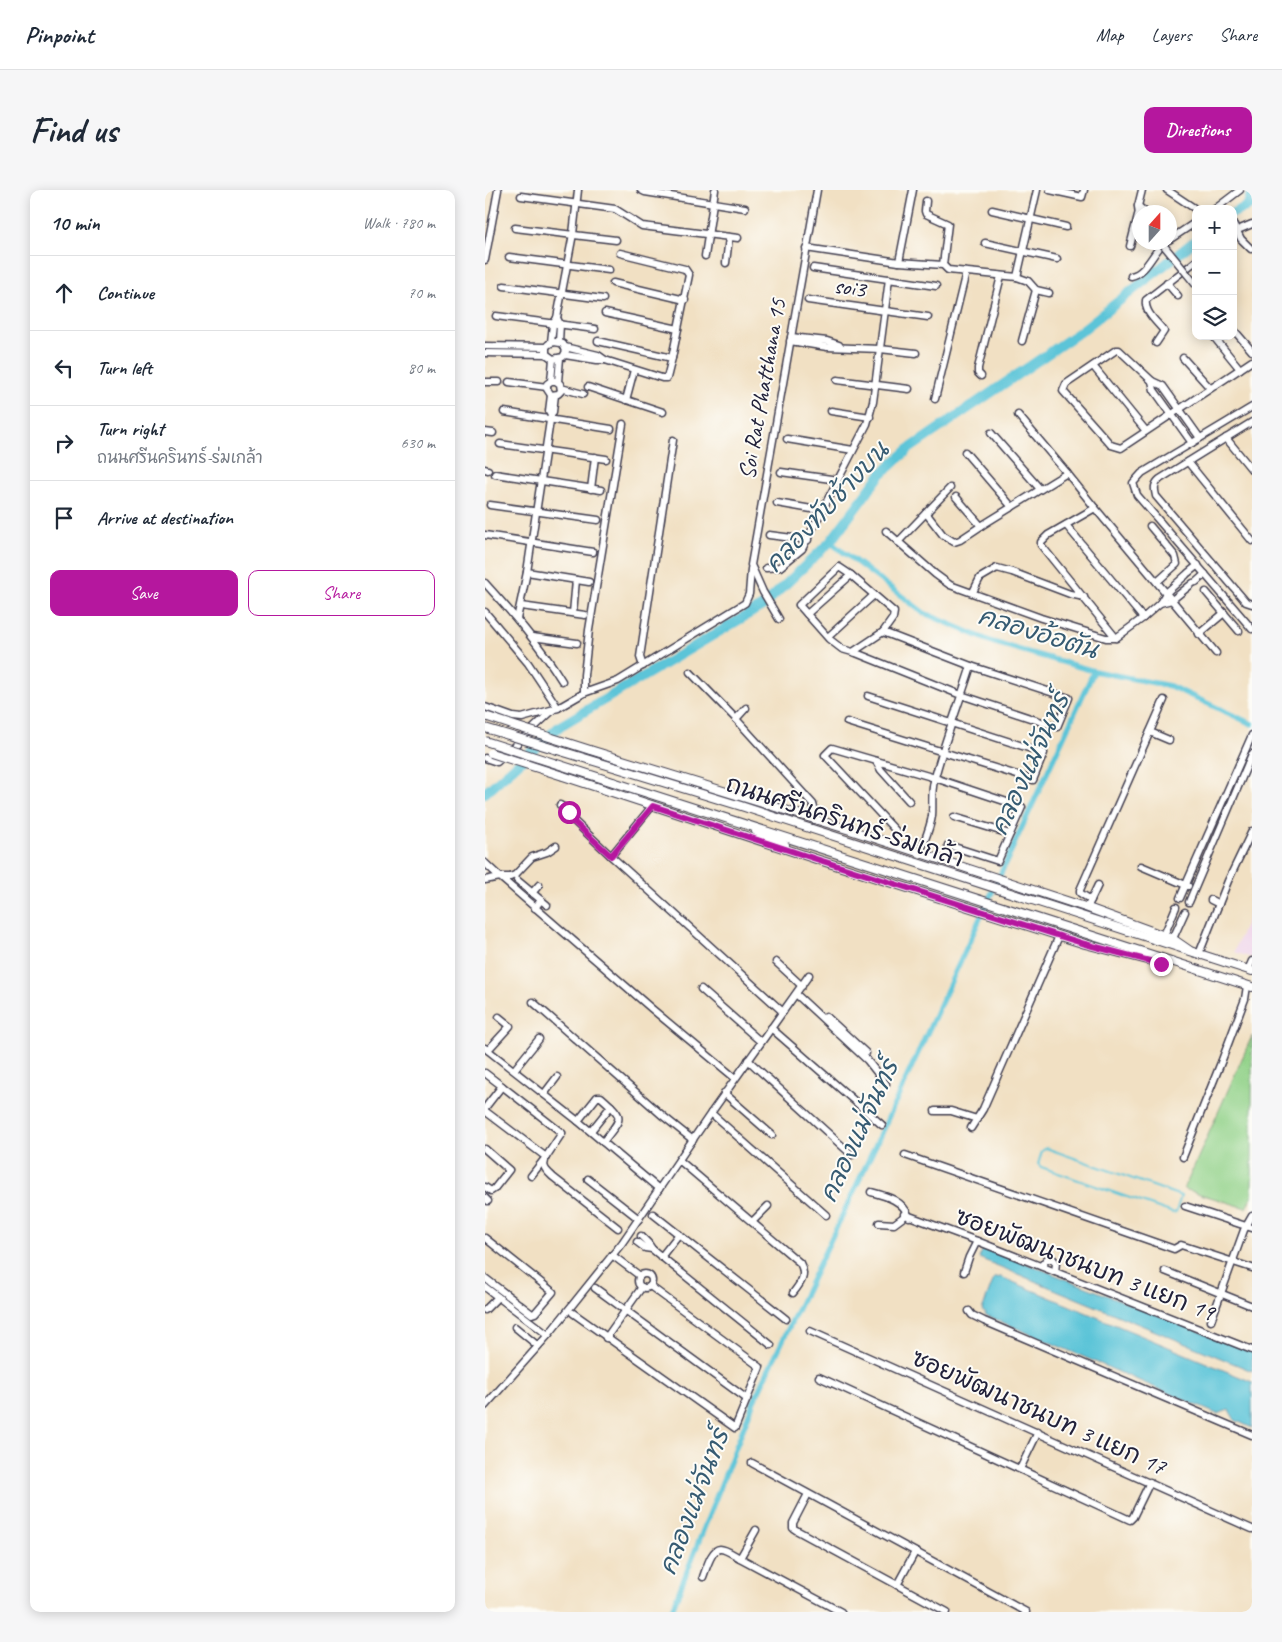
<!DOCTYPE html>
<meta charset="utf-8">
<style>
body{margin:0;font-family:Caveat,"Playpen Sans Thai",sans-serif;background:#f6f6f7;color:#1f2937}
.controls{position:absolute;right:15px;top:15px;display:grid;overflow:hidden;border-radius:10px;box-shadow:0 2px 12px #0003}
.controls button{width:45px;height:45px;display:grid;place-items:center;padding:0;border:0;border-bottom:1px solid #e0e1e3;background:#fff;color:#1f2937;font:25px sans-serif}
.compass{position:absolute;left:647px;top:15px;width:45px;height:45px;border-radius:50%;background:#fff;box-shadow:0 2px 12px #0003;rotate:21deg}
.stop{position:absolute;width:15px;height:15px;margin:-11px;border:4px solid #b5179e;border-radius:50%;background:#fff}
.stop.end{background:#b5179e;border-color:#fff;box-shadow:0 1px 5px #0008}
.list{margin:0;padding:0;list-style:none}
h2{display:flex;justify-content:space-between;align-items:center;height:65px;margin:0;padding:0 20px;font-size:21px}
h2 small{font-size:16px;font-weight:400;color:#747a83}
.list li{display:grid;grid-template-columns:32px 1fr auto;gap:15px;align-items:center;box-sizing:border-box;height:75px;padding:0 20px;border-top:1px solid #e0e1e3}
.list b{display:block;font-size:19px;white-space:nowrap}
.list p{margin:0;font-size:16px;white-space:nowrap;color:#747a83}
.list em{font-size:16px;font-style:normal;color:#747a83}
.actions{display:flex;gap:10px;padding:15px 20px}
.actions a{flex:1;padding:11px 0;border:1px solid #b5179e;border-radius:10px;text-align:center;font-size:18px;color:#b5179e}
.actions .main{background:#b5179e;color:#fff}
.icon{flex:none;width:28px;height:28px;fill:none;stroke:currentColor;stroke-width:2;stroke-linecap:round;stroke-linejoin:round}
.map{position:relative;flex:none;width:767px;height:1422px;overflow:hidden;border-radius:10px}
header{display:flex;align-items:center;gap:30px;box-sizing:border-box;height:70px;padding:0 25px;background:#fff;border-bottom:1px solid #e0e1e3}
header strong{font-size:24px}
nav{display:flex;gap:28px;margin-inline-start:auto;font-size:18px}
.intro{display:flex;align-items:center;justify-content:space-between;box-sizing:border-box;height:120px;padding:0 30px}
h1{margin:0;font-size:35px}
.button{padding:12px 22px;border-radius:10px;background:#b5179e;color:#fff;font-size:18px;font-weight:700}
main{display:flex;gap:30px;padding:0 30px}
aside{flex:1;background:#fff;border-radius:10px;box-shadow:0 2px 12px #0003}
.map>svg:first-child{display:block}
</style>
<header>
<strong>Pinpoint</strong>
<nav><a>Map</a><a>Layers</a><a>Share</a></nav>
</header>
<div class="intro"><h1>Find us</h1><a class="button">Directions</a></div>
<main>
<aside>
<h2>10 min<small>Walk · 780 m</small></h2>
<ul class="list">
<li><svg class="icon" aria-label="ahead" viewBox="0 0 24 24"><path d="M12 20V5M6 11l6-6 6 6"/></svg><div><b>Continue</b></div><em>70 m</em></li>
<li><svg class="icon" aria-label="left" viewBox="0 0 24 24"><path d="M17 20v-9H6M10 6l-5 5 5 5"/></svg><div><b>Turn left</b></div><em>80 m</em></li>
<li><svg class="icon" aria-label="right" viewBox="0 0 24 24"><path d="M7 20v-9h11M14 6l5 5-5 5"/></svg><div><b>Turn right</b><p>ถนนศรีนครินทร์-ร่มเกล้า</p></div><em>630 m</em></li>
<li><svg class="icon" aria-label="arrive" viewBox="0 0 24 24"><path d="M6 21V4h12l-3 4 3 4H6"/></svg><div><b>Arrive at destination</b></div></li>
</ul>
<div class="actions"><a class="main">Save</a><a>Share</a></div>
</aside>
<div class="map">
<svg width="767" height="1422" viewBox="0 0 767 1422">
<rect width="100%" height="100%" fill="#fdfcf7"/>
<filter id="ink" filterUnits="userSpaceOnUse"><feTurbulence type="fractalNoise" baseFrequency=".02" numOctaves="2"/><feDisplacementMap in="SourceGraphic" scale="10" xChannelSelector="R" yChannelSelector="G"/><feConvolveMatrix kernelMatrix="1 2 1 2 8 2 1 2 1" color-interpolation-filters="sRGB"/></filter>
<filter id="wash" filterUnits="userSpaceOnUse"><feTurbulence type="fractalNoise" baseFrequency=".0096" numOctaves="4" result="noise"/><feDisplacementMap in="SourceGraphic" scale="20" xChannelSelector="R" yChannelSelector="G"/><feGaussianBlur stdDeviation="1.12" result="paint"/><feColorMatrix in="noise" values="0 0 0 0 0 0 0 0 0 0 0 0 0 0 0 0 0 1.4 0 .05"/><feComposite in="paint" operator="in"/></filter>
<g filter="url(#wash)">
<rect width="100%" height="100%" fill="#f1e0c3"/>
<!-- built -->
<path fill="#edd0e9" d="M767,717V768L749,762Z"/>
<!-- green -->
<path fill="#92d289" stroke="#5a7a62" d="M767,846V1006L761,1018L699,999Z"/>
<!-- water -->
<g fill="#5bc4d8" stroke="#3e738a">
<path d="M499,1057L767,1162V1181L494,1068Z"/>
<path d="M516,1087L767,1192V1238L750,1230L744,1220L732,1224L501,1125L497,1120L509,1088Z"/>
</g>
<g fill="none" stroke-linecap="round" stroke-linejoin="round">
<!-- stream -->
<path stroke="#5bc4d8" stroke-width="2" d="M561,958L696,1006L691,1022L688,1023L556,977L553,974L557,961Z"/>
<!-- canal -->
<g stroke="#5bc4d8" stroke-width="5.5">
<path d="M345,352L439,423L507,452L609,481L685,496L767,534"/>
<path d="M186,1422L269,1211L386,965L609,481"/>
</g>
<!-- river -->
<g stroke="#5bc4d8" stroke-width="10">
<path d="M763,15L767,0"/>
<path d="M748,23L767,14"/>
<path d="M0,603L75,536L279,415L345,352L396,284L424,259L596,141L711,50"/>
</g>
</g>
</g>
<g filter="url(#ink)">
<g fill="none" stroke-linecap="round" stroke-linejoin="round">
<!-- minor casing -->
<g stroke="#413e4f" stroke-width="9">
<g id="minor">
<path d="M156,0L160,2L260,18"/>
<path d="M565,0L597,7L599,0"/>
<path d="M682,0L709,18"/>
<path d="M36,6L130,19L157,36L253,48"/>
<path d="M441,11L440,21L441,24L463,34L458,75"/>
<path d="M653,16L660,22"/>
<path d="M730,19L755,0"/>
<path d="M507,20L581,37"/>
<path d="M654,27L653,16L657,0"/>
<path d="M748,33L756,49L766,59"/>
<path d="M30,38L131,50"/>
<path d="M748,42L767,34"/>
<path d="M684,50L711,32"/>
<path d="M500,53L572,69"/>
<path d="M645,56L653,25"/>
<path d="M321,58L414,72L458,75L463,80L532,87L543,91L551,100L564,103"/>
<path d="M220,66L230,0"/>
<path d="M24,67L124,80"/>
<path d="M0,70L13,0"/>
<path d="M414,72L428,0"/>
<path d="M241,73L244,47"/>
<path d="M328,78L451,96"/>
<path d="M646,86C662,83 668,61 680,52"/>
<path d="M532,87L552,0"/>
<path d="M128,93L200,110"/>
<path d="M682,93L693,106"/>
<path d="M19,96L118,109"/>
<path d="M323,110L443,127"/>
<path d="M120,123L193,139"/>
<path d="M11,126L110,139"/>
<path d="M72,128L88,44L93,0"/>
<path d="M748,139L767,161"/>
<path d="M306,147L342,151L354,155"/>
<path d="M729,147L755,179"/>
<path d="M113,151L187,168"/>
<path d="M305,151L342,157L395,159L431,163"/>
<path d="M537,151L551,100"/>
<path d="M66,152L68,134L72,128L75,134L74,152"/>
<path d="M671,153L679,141C672,132 659,122 661,110L711,71"/>
<path d="M0,156L61,157C65,151 71,151 78,154L81,161L78,167L68,169L61,164V157"/>
<path d="M0,163L61,164"/>
<path d="M80,165L112,170H120L113,165L80,157"/>
<path d="M698,168L725,198"/>
<path d="M120,170L177,188H182L187,168L204,85L200,79L135,63"/>
<path d="M608,176L661,241"/>
<path d="M496,186L493,183V178L516,86"/>
<path d="M352,190L424,199"/>
<path d="M66,191H71L75,194L76,201L73,204L66,205L62,199V194L66,191L68,169"/>
<path d="M667,191L669,200L707,253"/>
<path d="M0,192H14"/>
<path d="M24,192L62,197"/>
<path d="M73,192L75,168"/>
<path d="M103,197L178,222"/>
<path d="M76,198L98,204"/>
<path d="M66,205L64,221L66,224L68,222L70,205"/>
<path d="M450,209L481,82"/>
<path d="M141,210L149,180"/>
<path d="M767,217L657,283L648,293L652,305L767,439"/>
<path d="M346,221L385,227"/>
<path d="M19,222L126,239"/>
<path d="M533,225L582,283"/>
<path d="M767,232L675,289C669,294 669,298 671,306L761,412L767,414"/>
<path d="M0,242L8,243"/>
<path d="M506,243L555,299"/>
<path d="M715,248L678,196L667,191L634,160H631L581,194L578,201L626,255L636,258L767,171"/>
<path d="M741,248L767,280"/>
<path d="M302,249L368,260"/>
<path d="M15,254L121,269"/>
<path d="M480,262L527,317"/>
<path d="M703,272L767,351"/>
<path d="M0,279L3,280"/>
<path d="M296,282L353,290"/>
<path d="M10,284L116,300"/>
<path d="M106,299L110,267"/>
<path d="M471,307L496,336L582,283L610,318"/>
<path d="M292,313L338,321"/>
<path d="M5,315L113,330"/>
<path d="M441,323L458,345L469,352L475,350L496,336"/>
<path d="M581,335L658,428"/>
<path d="M665,336L690,366L692,374L672,392"/>
<path d="M401,341L450,384L465,395L556,428L621,448H631L658,428L675,413L681,403L701,385"/>
<path d="M0,345L108,362"/>
<path d="M284,345L323,350"/>
<path d="M413,352L465,298"/>
<path d="M281,378L295,377L317,359L382,234L388,212L404,89"/>
<path d="M42,382L104,392"/>
<path d="M703,383L713,375"/>
<path d="M366,385L354,377L314,415L344,449L357,459L371,463L476,505L572,537L584,508L486,476C474,514 459,552 449,591C446,603 448,614 447,626C445,639 439,651 435,663"/>
<path d="M711,392L720,384"/>
<path d="M0,393C28,424 55,455 77,491"/>
<path d="M488,402L495,388L512,378L527,382L585,404L599,407"/>
<path d="M721,402L754,441"/>
<path d="M675,413L687,410L708,393"/>
<path d="M36,416L100,425"/>
<path d="M0,422L43,473L73,518"/>
<path d="M88,423L91,390"/>
<path d="M322,424L366,385L409,422L408,428L398,442"/>
<path d="M32,429L42,382L66,224"/>
<path d="M294,429L278,402L266,375L332,0"/>
<path d="M714,444L739,423"/>
<path d="M47,447L92,453"/>
<path d="M343,447L389,405"/>
<path d="M631,448L556,355V352L563,345L610,318L731,463"/>
<path d="M368,462L398,442L486,476"/>
<path d="M158,476L155,467L188,250"/>
<path d="M205,482L251,529L328,614L330,621L328,629"/>
<path d="M99,503V485L104,440L138,234"/>
<path d="M0,517L28,527L37,528L73,518L99,503L133,491L260,413L264,404L266,379"/>
<path d="M251,529L261,518"/>
<path d="M362,532L548,590L559,563L383,506"/>
<path d="M665,542L684,550"/>
<path d="M0,568L12,572L68,520"/>
<path d="M391,571L396,580L424,611"/>
<path d="M75,615L83,620L89,631L126,666L298,822"/>
<path d="M469,627L525,644"/>
<path d="M411,641L340,565L347,558L450,588L537,617L513,671L463,655"/>
<path d="M126,666L168,615"/>
<path d="M0,673L15,687H25L30,685L47,667L62,662L71,656"/>
<path d="M656,676L703,696"/>
<path d="M0,690L15,687L167,819L250,888"/>
<path d="M32,690L56,710"/>
<path d="M47,703L54,695"/>
<path d="M695,708L767,545"/>
<path d="M606,710L595,703V700L679,510"/>
<path d="M726,710L734,714"/>
<path d="M704,712L767,564"/>
<path d="M604,714L613,695"/>
<path d="M50,718L56,710L62,715"/>
<path d="M677,750L691,717"/>
<path d="M686,753L700,722"/>
<path d="M714,764L743,691L767,641"/>
<path d="M291,772L317,796"/>
<path d="M763,780L767,771"/>
<path d="M216,799L276,852"/>
<path d="M311,804L382,870L401,894"/>
<path d="M48,812L178,926L208,950"/>
<path d="M341,826L381,863"/>
<path d="M286,838L397,935"/>
<path d="M0,858L93,931L174,999"/>
<path d="M3,860L25,836L14,827"/>
<path d="M263,870L367,965"/>
<path d="M29,880L54,849"/>
<path d="M0,883L17,896L0,918"/>
<path d="M17,896L77,943L61,967L46,986"/>
<path d="M239,903L287,945"/>
<path d="M59,904L72,887"/>
<path d="M0,921L61,967"/>
<path d="M450,921H466L492,929"/>
<path d="M226,923L341,1025"/>
<path d="M93,931L112,907H116C141,929 137,927 118,952"/>
<path d="M486,938L498,919L574,746"/>
<path d="M106,941L126,916"/>
<path d="M0,959L24,980L9,999L6,1001L0,997"/>
<path d="M420,965L689,1059L696,1055L767,1078"/>
<path d="M698,967L737,870L760,809L762,796"/>
<path d="M194,970L315,1073C322,1085 316,1093 308,1103"/>
<path d="M60,971C57,978 63,982 68,987L133,1038"/>
<path d="M103,989L154,1029"/>
<path d="M386,1002C401,1006 418,1010 424,1027"/>
<path d="M0,1008L3,1011"/>
<path d="M700,1016L767,1038"/>
<path d="M168,1024L301,1129"/>
<path d="M419,1024L492,1051L767,1160"/>
<path d="M267,1032L283,1016"/>
<path d="M394,1033L409,1034L421,1025"/>
<path d="M0,1048L68,1102L50,1123L47,1124L0,1088"/>
<path d="M152,1052L160,1058L167,1059L163,1053L156,1046"/>
<path d="M167,1059L286,1155"/>
<path d="M127,1065L155,1086"/>
<path d="M176,1067L194,1044"/>
<path d="M556,1076L562,1069H568L571,1073L570,1082"/>
<path d="M680,1081L767,1116"/>
<path d="M479,1082L484,1067L492,1051"/>
<circle cx="160" cy="1091" r="7"/>
<path d="M0,1097L63,1145"/>
<path d="M110,1098L262,1209"/>
<path d="M0,1120L13,1107"/>
<path d="M484,1121L487,1125L499,1131L767,1245"/>
<path d="M88,1123L250,1238L275,1177L165,1096"/>
<path d="M726,1131L759,1040L767,1026"/>
<path d="M30,1137L53,1156"/>
<path d="M325,1141L767,1339"/>
<path d="M121,1148L157,1097"/>
<path d="M334,1187L645,1330L648,1327L665,1292"/>
<path d="M0,1216L64,1144L137,1053L226,923L324,785"/>
<path d="M267,1273L541,1422"/>
<path d="M535,1279L553,1242"/>
<path d="M323,1304L308,1333V1338L311,1340L462,1422"/>
<path d="M271,1340L255,1368L356,1422"/>
<path d="M218,1387C221,1380 226,1359 235,1359C241,1359 249,1365 255,1368"/>
<path d="M412,1395L430,1362"/>
</g>
</g>
<!-- major casing -->
<g stroke="#413e4f" stroke-width="10">
<g id="major">
<path d="M0,526L33,537"/>
<path d="M105,560L365,640L603,718L688,749L704,760"/>
<path d="M132,578L256,616L767,781"/>
<path d="M78,586L331,669L600,754L682,775"/>
<path d="M128,592L767,797"/>
<path d="M271,641L300,655"/>
</g>
</g>
<!-- minor -->
<use href="#minor" stroke="#fff" stroke-width="6"/>
<!-- major -->
<use href="#major" stroke="#fff" stroke-width="8"/>
<!-- minor-bridge casing -->
<g stroke="#413e4f" stroke-width="9" stroke-linecap="butt">
<path id="minor-bridge" d="M676,52L711,95"/>
</g>
<!-- major-bridge casing -->
<g stroke="#413e4f" stroke-width="10" stroke-linecap="butt">
<g id="major-bridge">
<path d="M33,537L105,560"/>
<path d="M0,538L132,578"/>
<path d="M0,551L128,592"/>
<path d="M6,563L78,586"/>
</g>
</g>
<!-- minor-bridge -->
<use href="#minor-bridge" stroke="#fff" stroke-width="6"/>
<!-- major-bridge -->
<use href="#major-bridge" stroke="#fff" stroke-width="8"/>
</g>
</g>
<g fill="none" stroke-linecap="round" stroke-linejoin="round" filter="url(#ink)">
<!-- route -->
<path stroke="#b5179e" stroke-width="6" d="M84,622L89,632L126,666L168,616L331,669L600,754L676,774"/>
</g>
<g text-anchor="middle" dominant-baseline="central" stroke-width="4" stroke-linejoin="round" paint-order="stroke">
<!-- street labels -->
<g font-size="24" fill="#22223b" stroke="#fdfcf7">
<text transform="translate(365 97) rotate(9)">soi3</text>
<text transform="translate(277 199) rotate(-80)">Soi Rat Phatthana 15</text>
<text transform="translate(360 631) rotate(18)">ถนนศรีนครินทร์-ร่มเกล้า</text>
<text transform="translate(600 1074) rotate(21)">ซอยพัฒนาชนบท 3 แยก 19</text>
<text transform="translate(554 1222) rotate(24)">ซอยพัฒนาชนบท 3 แยก 17</text>
</g>
<!-- water labels -->
<g font-size="25" font-style="italic" fill="#365b72" stroke="#fdfcf7">
<text transform="translate(342 317) rotate(-47)">คลองทับช้างบน</text>
<text transform="translate(553 443) rotate(17)">คลองอ้อตัน</text>
<text transform="translate(545 574) rotate(-65)">คลองแม่จันทร์</text>
<text transform="translate(374 941) rotate(-65)">คลองแม่จันทร์</text>
<text transform="translate(209 1312) rotate(-69)">คลองแม่จันทร์</text>
</g>
</g>
</svg>
<div class="controls">
<button>+</button>
<button>−</button>
<button><svg class="icon" aria-label="layers" viewBox="0 0 24 24"><path d="M12 4l9 5-9 5-9-5zM3 14l9 5 9-5"/></svg></button>
</div>
<svg class="compass" viewBox="-18 -18 36 36"><path d="M0-13l5 13h-10z" fill="#e53935"/><path d="M0 13l5-13h-10z" fill="#747a83"/></svg>
<div class="stop" style="left:84px;top:622px"></div>
<div class="stop end" style="left:676px;top:774px"></div>
</div>
</main>
